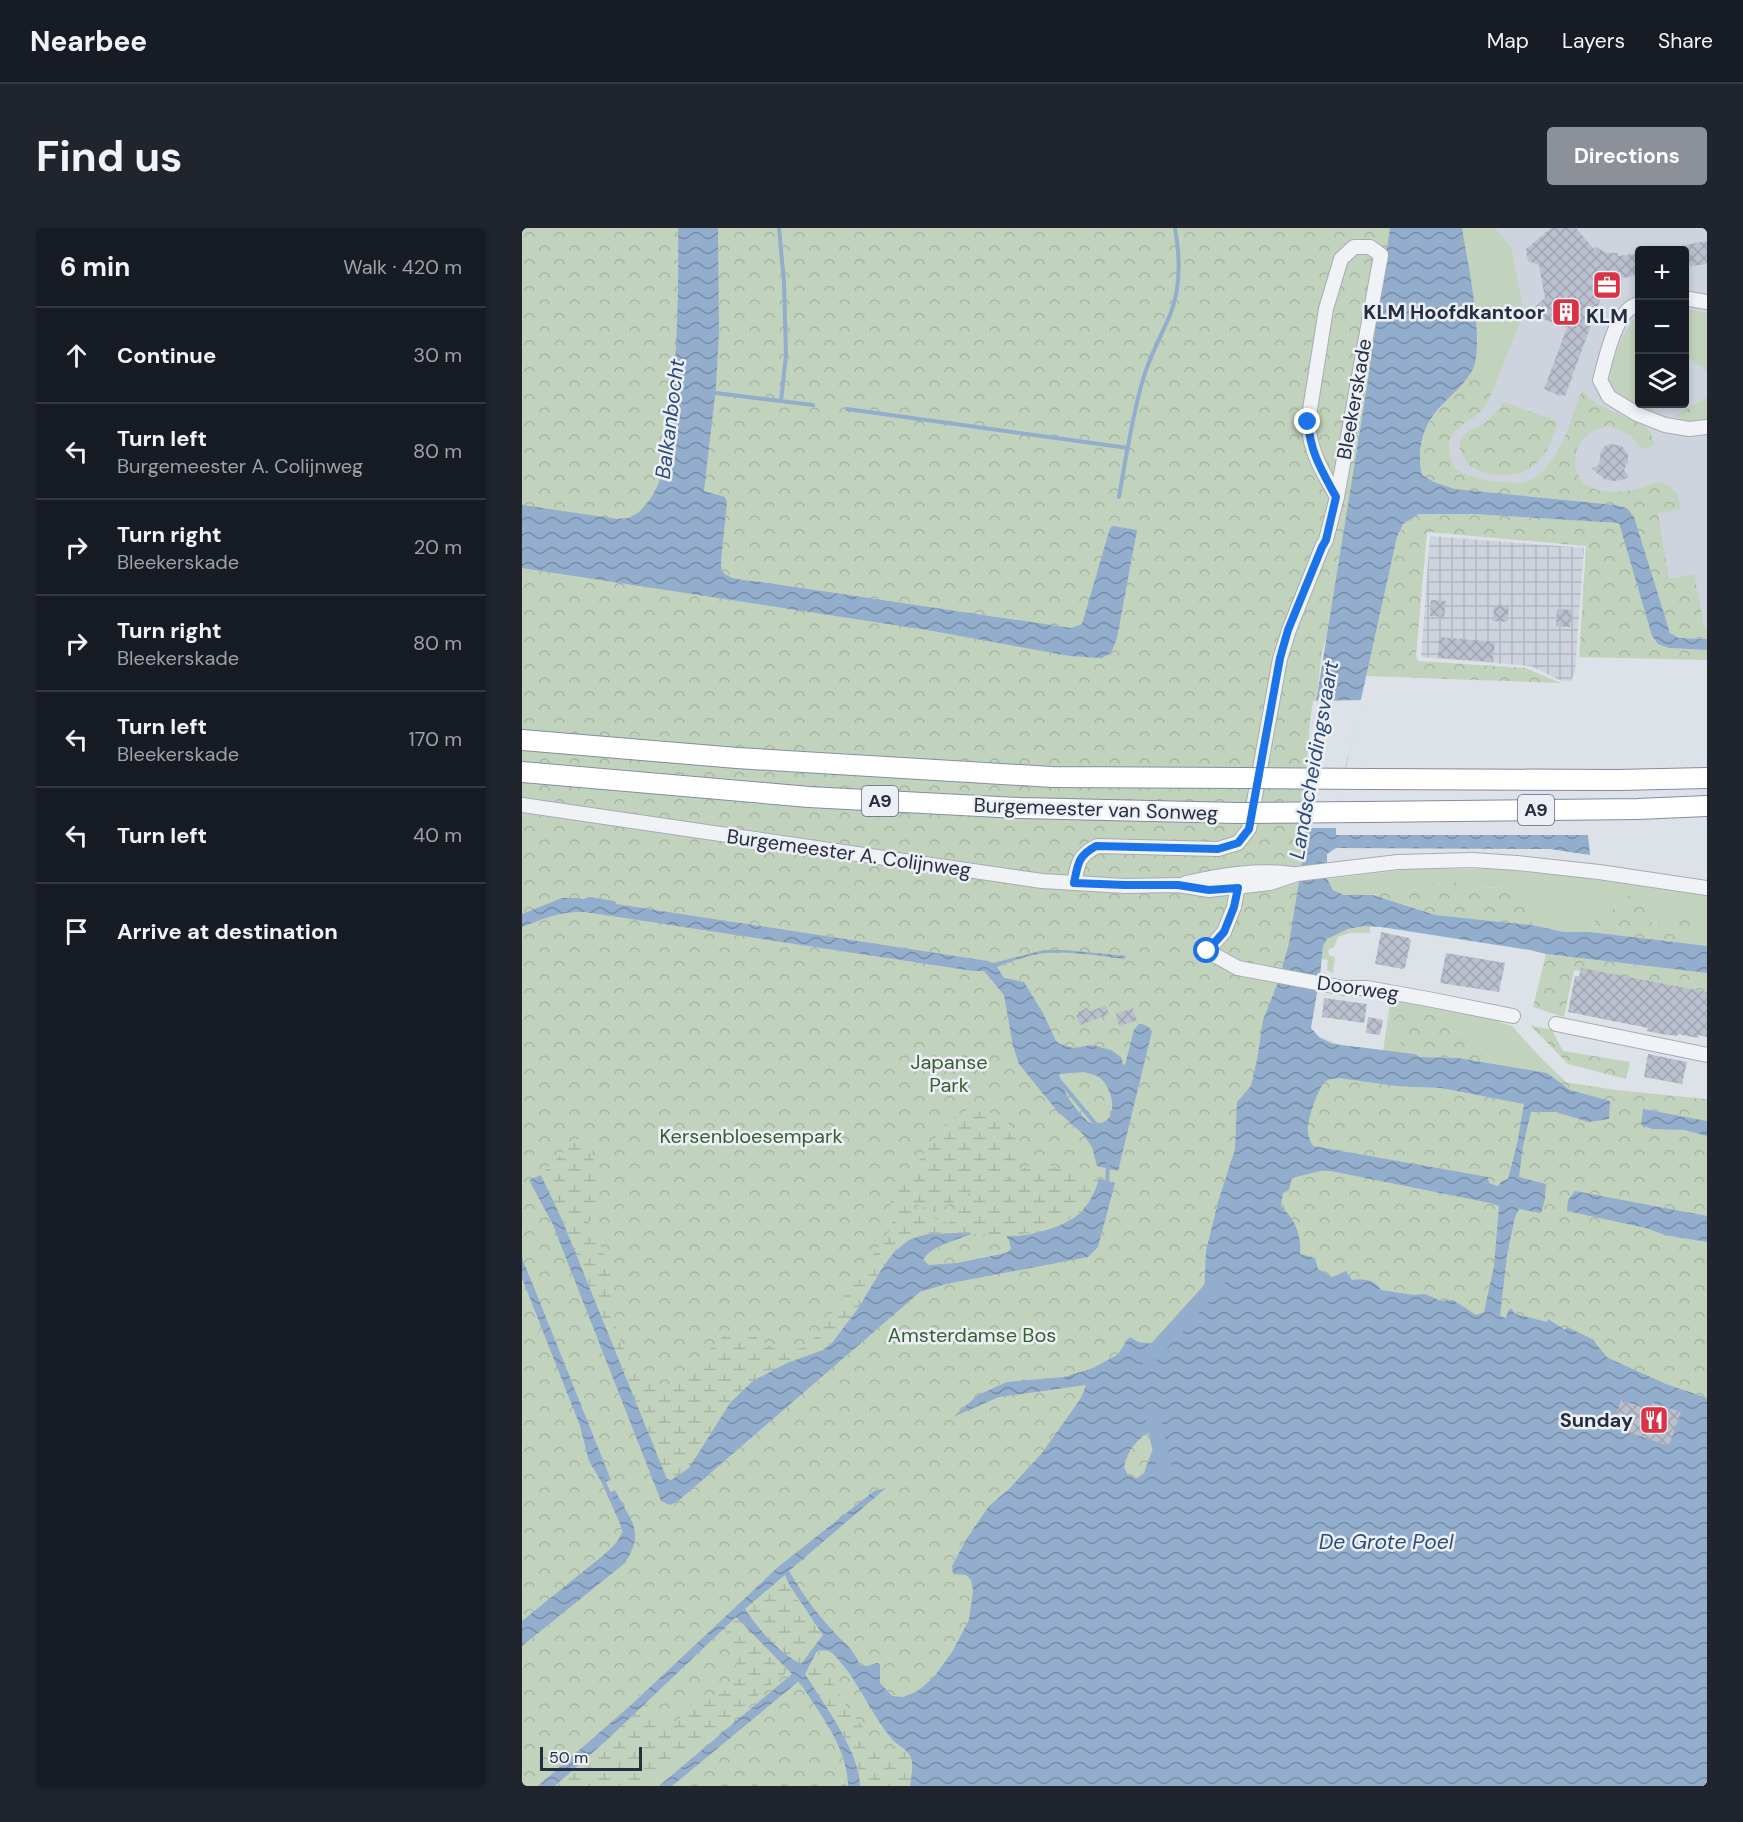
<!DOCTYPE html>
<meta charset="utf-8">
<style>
body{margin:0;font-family:"DM Sans",sans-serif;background:#20242c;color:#f1f3f6}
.controls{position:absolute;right:18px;top:18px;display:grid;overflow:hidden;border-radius:6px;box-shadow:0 3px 9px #0003}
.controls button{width:54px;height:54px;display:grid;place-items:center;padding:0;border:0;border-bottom:2px solid #363941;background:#171b24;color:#f1f3f6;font:30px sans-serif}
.scale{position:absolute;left:18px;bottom:15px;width:102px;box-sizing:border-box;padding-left:6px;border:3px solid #252e41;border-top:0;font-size:16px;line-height:21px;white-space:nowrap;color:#252e41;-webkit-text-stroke:4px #ecf0f6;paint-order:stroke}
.stop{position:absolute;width:18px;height:18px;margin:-14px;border:4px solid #1a73e8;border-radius:50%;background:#fff}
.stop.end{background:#1a73e8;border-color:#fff;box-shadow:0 2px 6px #0008}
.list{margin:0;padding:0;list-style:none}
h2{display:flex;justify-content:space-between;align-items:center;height:78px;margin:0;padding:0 24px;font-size:26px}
h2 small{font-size:20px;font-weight:400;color:#9ea1a6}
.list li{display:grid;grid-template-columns:39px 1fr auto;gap:18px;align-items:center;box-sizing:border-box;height:96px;padding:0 24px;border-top:2px solid #363941}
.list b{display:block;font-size:22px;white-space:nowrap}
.list p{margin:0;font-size:20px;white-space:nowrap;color:#9ea1a6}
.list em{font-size:20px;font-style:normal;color:#9ea1a6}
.icon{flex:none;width:33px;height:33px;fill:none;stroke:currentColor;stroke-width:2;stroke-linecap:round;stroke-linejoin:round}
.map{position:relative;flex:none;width:1185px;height:1558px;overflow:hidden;border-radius:6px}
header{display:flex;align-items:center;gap:36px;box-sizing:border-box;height:84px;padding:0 30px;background:#171b24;border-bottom:2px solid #363941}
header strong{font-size:28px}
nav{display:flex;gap:33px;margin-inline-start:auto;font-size:21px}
.intro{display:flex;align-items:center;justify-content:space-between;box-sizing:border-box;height:144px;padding:0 36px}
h1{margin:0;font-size:42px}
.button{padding:15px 27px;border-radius:6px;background:#8c9099;color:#fff;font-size:21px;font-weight:700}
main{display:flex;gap:36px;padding:0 36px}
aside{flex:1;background:#171b24;border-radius:6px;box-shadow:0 3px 9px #0003}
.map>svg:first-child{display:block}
</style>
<header>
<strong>Nearbee</strong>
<nav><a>Map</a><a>Layers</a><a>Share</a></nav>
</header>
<div class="intro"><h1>Find us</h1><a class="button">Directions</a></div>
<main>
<aside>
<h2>6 min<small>Walk · 420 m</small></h2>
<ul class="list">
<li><svg class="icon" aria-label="ahead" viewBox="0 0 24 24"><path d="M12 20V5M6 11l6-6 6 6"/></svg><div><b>Continue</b></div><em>30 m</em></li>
<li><svg class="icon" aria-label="left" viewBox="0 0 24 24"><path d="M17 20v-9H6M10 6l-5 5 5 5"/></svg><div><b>Turn left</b><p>Burgemeester A. Colijnweg</p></div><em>80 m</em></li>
<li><svg class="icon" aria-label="right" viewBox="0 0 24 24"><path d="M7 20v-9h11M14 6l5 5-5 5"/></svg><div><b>Turn right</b><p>Bleekerskade</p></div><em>20 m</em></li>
<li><svg class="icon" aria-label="right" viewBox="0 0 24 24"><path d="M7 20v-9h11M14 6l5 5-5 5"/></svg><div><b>Turn right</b><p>Bleekerskade</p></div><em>80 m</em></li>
<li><svg class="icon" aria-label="left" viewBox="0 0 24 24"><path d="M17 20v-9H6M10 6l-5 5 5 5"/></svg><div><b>Turn left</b><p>Bleekerskade</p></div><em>170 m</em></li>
<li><svg class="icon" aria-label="left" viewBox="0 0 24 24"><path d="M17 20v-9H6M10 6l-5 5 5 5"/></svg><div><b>Turn left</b></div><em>40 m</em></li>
<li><svg class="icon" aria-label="arrive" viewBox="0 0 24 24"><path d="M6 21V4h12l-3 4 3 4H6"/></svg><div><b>Arrive at destination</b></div></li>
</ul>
</aside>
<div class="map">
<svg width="1185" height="1558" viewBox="0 0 1185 1558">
<defs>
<pattern id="industrial-grid" width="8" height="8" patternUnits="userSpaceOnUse" patternTransform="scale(1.5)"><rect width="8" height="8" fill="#ced4de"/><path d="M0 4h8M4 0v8" fill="none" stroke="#b1b6c0"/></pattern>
<pattern id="forest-crowns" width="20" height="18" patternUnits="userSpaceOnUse" patternTransform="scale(1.5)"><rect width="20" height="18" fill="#c2d3bd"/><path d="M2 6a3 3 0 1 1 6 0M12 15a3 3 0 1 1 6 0" fill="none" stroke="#a7b5a4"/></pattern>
<pattern id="wetland-marsh" width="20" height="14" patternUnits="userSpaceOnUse" patternTransform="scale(1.5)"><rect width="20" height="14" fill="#c2d3bd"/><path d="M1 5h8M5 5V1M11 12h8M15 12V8" fill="none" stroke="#a7b5a4"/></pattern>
<pattern id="water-waves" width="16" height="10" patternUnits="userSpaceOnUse" patternTransform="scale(1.5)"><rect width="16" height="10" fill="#93adcd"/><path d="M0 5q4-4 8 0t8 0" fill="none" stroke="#788da8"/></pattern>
<pattern id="building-cross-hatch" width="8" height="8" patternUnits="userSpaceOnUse" patternTransform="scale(1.5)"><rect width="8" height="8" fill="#b9bfcc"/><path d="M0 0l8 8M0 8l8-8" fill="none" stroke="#9fa4b0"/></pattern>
</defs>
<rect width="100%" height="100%" fill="#dde1e8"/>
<!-- built -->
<path fill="#ced4de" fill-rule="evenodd" d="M914,0H1185V405L1145,400L1108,293L925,265ZM1118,22H1162V176H1118Z"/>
<!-- industrial -->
<path fill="url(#industrial-grid)" d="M908,308L1062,320L1053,443L1049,453H1040L1009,438L899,429Z"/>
<!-- green -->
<g fill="#c2d3bd">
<path d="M940,0H973L989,19L1002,84L970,164L964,149L952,138L956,112Z"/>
<path d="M1162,79L1185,85V143L1163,128Z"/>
<path d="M1117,88L1118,176H1147L1123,184L1102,173L1087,155C1090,133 1099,102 1117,88Z"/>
<path d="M888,641H974L1057,649L1185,668V718L1163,716L1160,708L1175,693L1161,683L1145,699L1126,693L1120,670L1096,678L1074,690L1068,704H1042L1010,697V683L988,659L953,660L930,653L895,659L880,668L864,661C853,669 824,671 813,663C809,660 807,655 805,651Z"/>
<path d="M842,698H848V705H828L816,709L812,719L806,722L807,727L813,729L811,745L805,742L806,732L799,731C800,727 800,721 802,716C806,705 831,700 842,698Z"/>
<path d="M869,769L979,790L978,794L990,798L1019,830L1046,856L1048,862L1029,848L977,838L944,807L927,802L902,790L868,793L873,809L881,818L891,819L898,829L893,826L861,823Z"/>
</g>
<!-- forest -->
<g fill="url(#forest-crowns)">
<path d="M0,0H879L833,317L800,423L783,574L784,656L774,719L790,806L825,820L1094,862L1185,871V1558H0Z"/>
<path d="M952,138L965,149L970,164C967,172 964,179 957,185C949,193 932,199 928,211C925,220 930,232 932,240C948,250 962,253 980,254C987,254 996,256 1003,254C1036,244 1049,190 1060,162C1066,168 1071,174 1079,178C1092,185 1117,191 1127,203C1130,207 1131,212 1133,217L1127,220H1119L1108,207L1086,198C1064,203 1050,217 1054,241C1055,247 1058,253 1063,256C1079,267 1100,265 1118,260C1123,259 1130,254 1135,254C1143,254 1150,261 1155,265L1159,281L1136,286L1147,351L1172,346L1182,397L1185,402V411L1157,410L1148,405L1112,289L1105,280L1093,277L933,261L912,254L900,247C894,221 901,198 919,178C930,165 945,154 952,138Z"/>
<path d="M1184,170H1185V191L1167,194L1151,189Z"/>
<path d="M982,174L1036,193C1031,212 1023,232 1005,242C991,250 965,248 951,240C946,237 942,231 940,226C938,222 937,217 938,213C942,202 956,200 964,194C971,189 977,181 982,174Z"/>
<path d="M897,286H950L1098,295L1130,408L1136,416L1147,420L1185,422V432L1057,429L1064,318L905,304L894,428L896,433L1003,440L1039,455L844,448L875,309L881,296Z"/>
<path d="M930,653L953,660L988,659L996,665L1010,683V697L913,687L851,667L864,661L880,668L895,659Z"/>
<path d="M1112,665L1113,668L1120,670L1127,693L1145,699L1161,683L1174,684L1175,693L1160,708L1163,716L1068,704L1074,690L1096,678L1100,671Z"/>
<path d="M1024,726L1185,745V764L1052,742L1042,789L1011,779Z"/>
<path d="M889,778L902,790L905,779L915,782L927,802L944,807L977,838L936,830L898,829L891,819L881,818L873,809L868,793Z"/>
<path d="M1008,797L1030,802L1041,823L1108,834L1104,851L1046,836Z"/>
</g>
<!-- wetland -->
<g fill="url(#wetland-marsh)">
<path d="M454,879C469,885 499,896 498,915C497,923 494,932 492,940L413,984L371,966C381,953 391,941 400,928C415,909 429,884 454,879Z"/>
<path d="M57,911L69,920L75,944L77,963L73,984L67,994C73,1006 80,1019 84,1032C87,1044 88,1056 89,1068C91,1098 102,1135 128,1153C136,1159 143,1162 153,1158C174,1150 188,1111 208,1105C235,1097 244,1128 271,1122C280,1120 285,1119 291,1112L363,1010L371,997L368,972L427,996L433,980L513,934L577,951L574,960L562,981L554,988L525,1002L488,1008L436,1005L407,1006L395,1009L373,1023L361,1039L337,1079L310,1115L301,1122L265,1135L231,1153L208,1175L167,1240L149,1252L145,1251L41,994L19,947L53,913Z"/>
<path d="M265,1336L278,1377L301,1407L285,1427L298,1442L307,1447L326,1482L340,1497L346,1506L347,1516L353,1526L362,1532L370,1530L372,1513C391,1526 392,1536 388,1558H325C323,1513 294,1485 273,1448L266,1443L125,1558H15L119,1465C125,1477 138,1504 155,1492C162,1488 165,1479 172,1475C180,1470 193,1468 202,1464C219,1432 222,1423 197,1396Z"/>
</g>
<!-- water -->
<g fill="url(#water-waves)" fill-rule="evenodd">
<path d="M156,0H196L197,105L194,159L182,263L203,269L205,274L199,333C199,338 199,343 203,346C211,353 236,353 246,355L549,400L560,396L588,300L591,298L615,302L595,410L589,425L580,430L548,428L405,402L0,340V277L95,291C100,290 105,291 109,289C122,283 132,267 137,254C147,234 147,209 149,187C155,125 157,62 156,0Z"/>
<path d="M868,0H940C945,32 963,113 951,141C944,155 931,165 921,176C901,195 894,221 900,247L912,254L933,261L1093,277L1105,280L1112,289L1148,405L1157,410L1185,411V422L1147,420L1136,416L1130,408L1097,295L950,286H897L881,296L875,309L814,584V607H1066L1068,627L1028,621L814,620L805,626V651L811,662L822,667H851L913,687L1010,697L1042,704H1068L1185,718V745L1024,726L1008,722L859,699L842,698L826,701L805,711L801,718L798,748L789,800L798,810L811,816L893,826L898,829L936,830L1025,845L1048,862L1088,873L1087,891L1067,894L1034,884H1009L1001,918L997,949L1024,956L1023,971L1019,985L997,981L993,989L985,1027L978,1088L984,1090L986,1083L989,1080L993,1086L1025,1094L1026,1091L1043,1102L1045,1099L1072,1112L1074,1116L1086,1130L1144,1156L1185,1170V1558H388C389,1549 392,1540 389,1530C386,1521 376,1518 370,1511C348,1485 336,1451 312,1427C307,1421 302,1422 295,1423L283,1446C301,1475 338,1524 338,1558H326C326,1519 296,1484 277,1453L150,1558H137L270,1446L214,1389L87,1510L33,1558H16L109,1477L256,1339L352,1263L364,1260L267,1343C280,1365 294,1385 312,1404C324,1417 331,1420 338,1437L345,1438L355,1435L358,1436V1455L370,1468L381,1469L396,1463L412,1449L430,1424L447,1392L451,1362L449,1352L444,1347L431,1346L430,1338L445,1310L467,1278L487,1261L520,1225L559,1170L564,1157L477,1169L431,1189L456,1167L485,1154L542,1149L571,1140L595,1127L608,1109L616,1114L632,1116L643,1115L673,1087L682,1069L684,1023L696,974L713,921L715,874L729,858L735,832L741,792L757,752L767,715L781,629L791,493L844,165ZM817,850L875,858L919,860L1002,876L995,916L986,951L980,953L976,958L967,955L966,949L791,918C789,914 786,909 786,904C784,895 796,860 803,854C807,850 812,851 817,850ZM798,943H809L968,975L977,978L972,1038L962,1084L954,1087L931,1072L919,1073L903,1066L892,1067L859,1062C852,1051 842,1051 830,1052L824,1043L810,1049L796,1041L793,1030L778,1026C780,1006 772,991 759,978L761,965L767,962L770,950ZM633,1201L639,1207L640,1216L630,1223L622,1245L615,1250L606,1247L602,1239C605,1222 617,1208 633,1201ZM263,1347L268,1358L301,1407L279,1436C256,1424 237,1402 223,1381Z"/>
<path d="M40,670H55L466,733L471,735L522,722H543L604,728L602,731C578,728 549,723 525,725C509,726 490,733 475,739L482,750L502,754L521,785L534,813L538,816L551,820L570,817L589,822L599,829L601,836L603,837L612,802L617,796C623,796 626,798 630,803L596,943L575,938L570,919L561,906L535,883L497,836L491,818L482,767L462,743H451L63,684C38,683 23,690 0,699V686ZM561,844C565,845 571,846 575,848C589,855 599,889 579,895C574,897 570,896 566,894C552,879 541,866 537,846Z"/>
<path d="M1121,881L1185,893V908L1162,902L1130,901L1119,897Z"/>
<path d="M19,947L41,994L145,1251L149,1252L167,1240L208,1175L231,1153L265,1135L301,1122L310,1115L337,1079L361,1039L373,1023L387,1012L395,1009L407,1006L435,1005L450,1006C435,1012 410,1017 401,1032L407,1037L435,1035L484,1025L489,1021L487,1012L484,1008C506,1010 548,998 562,981C569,972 574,961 577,951L593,955L576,1019L566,1029L424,1056L398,1064L156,1273L148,1277L139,1273L31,997L7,952Z"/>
<path d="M1053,963L1185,988V1014L1143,1007L1124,1000L1045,983L1046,972Z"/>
<path d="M0,1030L13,1062L89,1252L80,1255L67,1233L58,1198L0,1050Z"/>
<path d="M93,1262C108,1293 124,1302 103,1335L0,1418V1393L84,1325L95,1314L101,1303L85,1266Z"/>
</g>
<!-- pier -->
<path fill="#dde1e8" d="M841,472L824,537L817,584V600H780L788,493L791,473Z"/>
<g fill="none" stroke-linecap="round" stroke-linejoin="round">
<!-- stream -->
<g stroke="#93adcd" stroke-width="4">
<path d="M257,0L262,54L264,127L259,173"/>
<path d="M194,165L291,177"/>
<path d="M325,181L606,220"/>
<path d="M597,269C604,229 610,189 621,151C628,128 639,108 648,87C659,60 658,28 653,0"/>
<path d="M64,672L68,671L92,675"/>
<path d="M537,852L576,899"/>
<path d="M585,958L586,935"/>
<path d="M81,1252L89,1270"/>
</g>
<!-- canal -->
<g stroke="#93adcd" stroke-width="15">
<path d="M626,1130L695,1054"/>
<path d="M629,1183L642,1238"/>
</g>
</g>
<!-- building -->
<g fill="url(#building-cross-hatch)">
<path d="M1029,0H1054L1072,21L1074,19L1084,25H1095L1096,28L1118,25V47L1099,50L1100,52L1091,57L1082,68L1080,67L1043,168L1039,167L1038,168L1022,161L1045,100L1016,89L1014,78L1023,70L1017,37L1006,33L1004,21Z"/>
<path d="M1185,13V36L1162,39V17Z"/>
<path d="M1089,216L1100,218L1106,227V234L1102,242L1107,249L1100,252L1091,253L1082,251L1069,240L1077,237L1079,224L1083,218Z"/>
<path d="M909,372L924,373L922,389L908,388Z"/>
<path d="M972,377L987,378L985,394L971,393Z"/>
<path d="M1035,381L1050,382L1048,399L1034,398Z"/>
<path d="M917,409L973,414L971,434L916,430Z"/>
<path d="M859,704L887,710V711L889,712L883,740L881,739V741L853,736Z"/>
<path d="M924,725L983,735L977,764L918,755Z"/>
<path d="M1059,740L1185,764V809L1177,807L1176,810L1156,806L1155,808L1139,806L1125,803L1126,800L1046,784L1053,748H1057Z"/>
<path d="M802,770L845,776L842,795L800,789Z"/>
<path d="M584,778L587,786L558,797L554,787L557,786L556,784L565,780L567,783Z"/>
<path d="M611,780L615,792L597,798L594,786Z"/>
<path d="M846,789L861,792L858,807L844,805Z"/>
<path d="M1126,826L1165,834L1160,856L1122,849Z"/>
<path d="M1099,1172L1126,1181L1128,1174L1159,1184L1147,1218L1090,1199Z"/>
</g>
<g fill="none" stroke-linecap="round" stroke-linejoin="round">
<!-- minor casing -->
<g stroke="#a6abb6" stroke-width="16">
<g id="minor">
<path d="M1162,70L1185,74"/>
<path d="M1118,76C1093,79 1084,132 1078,152L1087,169L1115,186L1143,197L1167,201L1185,199"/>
<path d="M0,577L520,653L603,658L656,657L687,662L748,655L775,646L876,634L950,632L995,635L1077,644L1185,660"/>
<path d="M718,646L712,679L702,704L685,723L716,740L737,744L822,760H845L906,771L991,788"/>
<path d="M552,655C556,635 556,628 575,618L696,621L716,615L727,601L758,431L767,402L800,319L804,312L815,269L859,27L848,19H832L819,31L804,81L786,194C788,224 800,243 815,269"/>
<path d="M664,655C699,647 735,641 770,646"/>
<path d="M1034,796L1185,827"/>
</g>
</g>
<!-- highway casing -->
<g stroke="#828da1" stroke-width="22">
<g id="highway">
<path d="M0,512L215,530L530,549L721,550"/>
<path d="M0,544L287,569L498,580L716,585"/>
<path d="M847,551L1095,552L1185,550"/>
<path d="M842,584L1116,581L1185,578"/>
</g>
</g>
<!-- minor -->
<use href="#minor" stroke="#f0f2f6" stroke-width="14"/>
<!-- highway -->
<use href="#highway" stroke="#fff" stroke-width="20"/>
<!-- highway-bridge casing -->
<g stroke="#828da1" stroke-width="22" stroke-linecap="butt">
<g id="highway-bridge">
<path d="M721,550L847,551"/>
<path d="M716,585L842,584"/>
</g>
</g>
<!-- highway-bridge -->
<use href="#highway-bridge" stroke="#fff" stroke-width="20"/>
</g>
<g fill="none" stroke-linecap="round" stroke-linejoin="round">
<!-- route -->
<path stroke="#1a73e8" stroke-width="8" d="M685,723L702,704L712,679L716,660L687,662L656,657H603L552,655C556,635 556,628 574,618L696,621L716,615L727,601L758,430L766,402L800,319L804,312L814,269C800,243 788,224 786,194"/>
</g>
<!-- icons -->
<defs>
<g id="office-square" transform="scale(1.5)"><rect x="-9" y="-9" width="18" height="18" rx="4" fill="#dd3245" stroke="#ecf0f6"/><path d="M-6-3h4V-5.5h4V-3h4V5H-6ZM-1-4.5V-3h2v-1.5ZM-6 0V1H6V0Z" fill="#fff"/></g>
<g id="building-square" transform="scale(1.5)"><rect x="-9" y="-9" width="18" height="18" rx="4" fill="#dd3245" stroke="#ecf0f6"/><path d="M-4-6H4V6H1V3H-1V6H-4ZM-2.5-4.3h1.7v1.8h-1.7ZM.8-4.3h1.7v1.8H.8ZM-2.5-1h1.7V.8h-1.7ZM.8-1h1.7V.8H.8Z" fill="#fff"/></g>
<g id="restaurant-square" transform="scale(1.5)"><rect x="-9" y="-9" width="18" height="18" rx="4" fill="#dd3245" stroke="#ecf0f6"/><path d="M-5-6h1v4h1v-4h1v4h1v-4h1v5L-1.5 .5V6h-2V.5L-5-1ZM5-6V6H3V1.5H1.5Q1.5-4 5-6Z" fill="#fff"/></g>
</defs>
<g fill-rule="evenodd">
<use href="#office-square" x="1085" y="57"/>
<use href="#building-square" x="1044" y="84"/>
<use href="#restaurant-square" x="1132" y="1192"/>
</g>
<g text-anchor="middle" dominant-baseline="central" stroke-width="5" stroke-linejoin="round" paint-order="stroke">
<!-- shield labels -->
<g fill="#ecf0f6" stroke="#616877" stroke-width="1.5">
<rect x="340" y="558" width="36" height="30" rx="4.5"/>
<rect x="996" y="567" width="36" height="30" rx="4.5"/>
</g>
<g font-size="18" font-weight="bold" fill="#252e41">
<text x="358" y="573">A9</text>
<text x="1014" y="582">A9</text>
</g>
<!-- poi labels -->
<g font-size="20" font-weight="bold" fill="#252e41" stroke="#ecf0f6" text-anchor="end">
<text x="1023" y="84">KLM Hoofdkantoor</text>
<text x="1085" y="88" text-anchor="middle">KLM</text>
<text x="1111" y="1192">Sunday</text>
</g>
<!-- street labels -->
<g font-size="20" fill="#252e41" stroke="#ecf0f6">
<text transform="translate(832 171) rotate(-80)">Bleekerskade</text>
<text transform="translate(574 581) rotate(2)">Burgemeester van Sonweg</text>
<text transform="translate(327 625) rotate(8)">Burgemeester A. Colijnweg</text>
<text transform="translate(836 760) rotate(8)">Doorweg</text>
</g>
<!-- park labels -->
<g font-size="20" fill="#375e30" stroke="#ecf0f6">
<text x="427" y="834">Japanse<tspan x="427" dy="23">Park</tspan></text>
<text x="229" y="908">Kersenbloesempark</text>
<text x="450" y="1107">Amsterdamse Bos</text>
</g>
<!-- water labels -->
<g font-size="21" font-style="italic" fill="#2a4a79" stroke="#ecf0f6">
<text transform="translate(148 191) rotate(-83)">Balkanbocht</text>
<text transform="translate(792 532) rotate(-80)">Landscheidingsvaart</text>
<text x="864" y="1314">De Grote Poel</text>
</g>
</g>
</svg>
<div class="controls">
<button>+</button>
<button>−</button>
<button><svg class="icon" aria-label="layers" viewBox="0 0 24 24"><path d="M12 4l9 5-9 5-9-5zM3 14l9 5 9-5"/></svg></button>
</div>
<div class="scale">50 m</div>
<div class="stop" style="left:685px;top:723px"></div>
<div class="stop end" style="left:786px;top:194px"></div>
</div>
</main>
